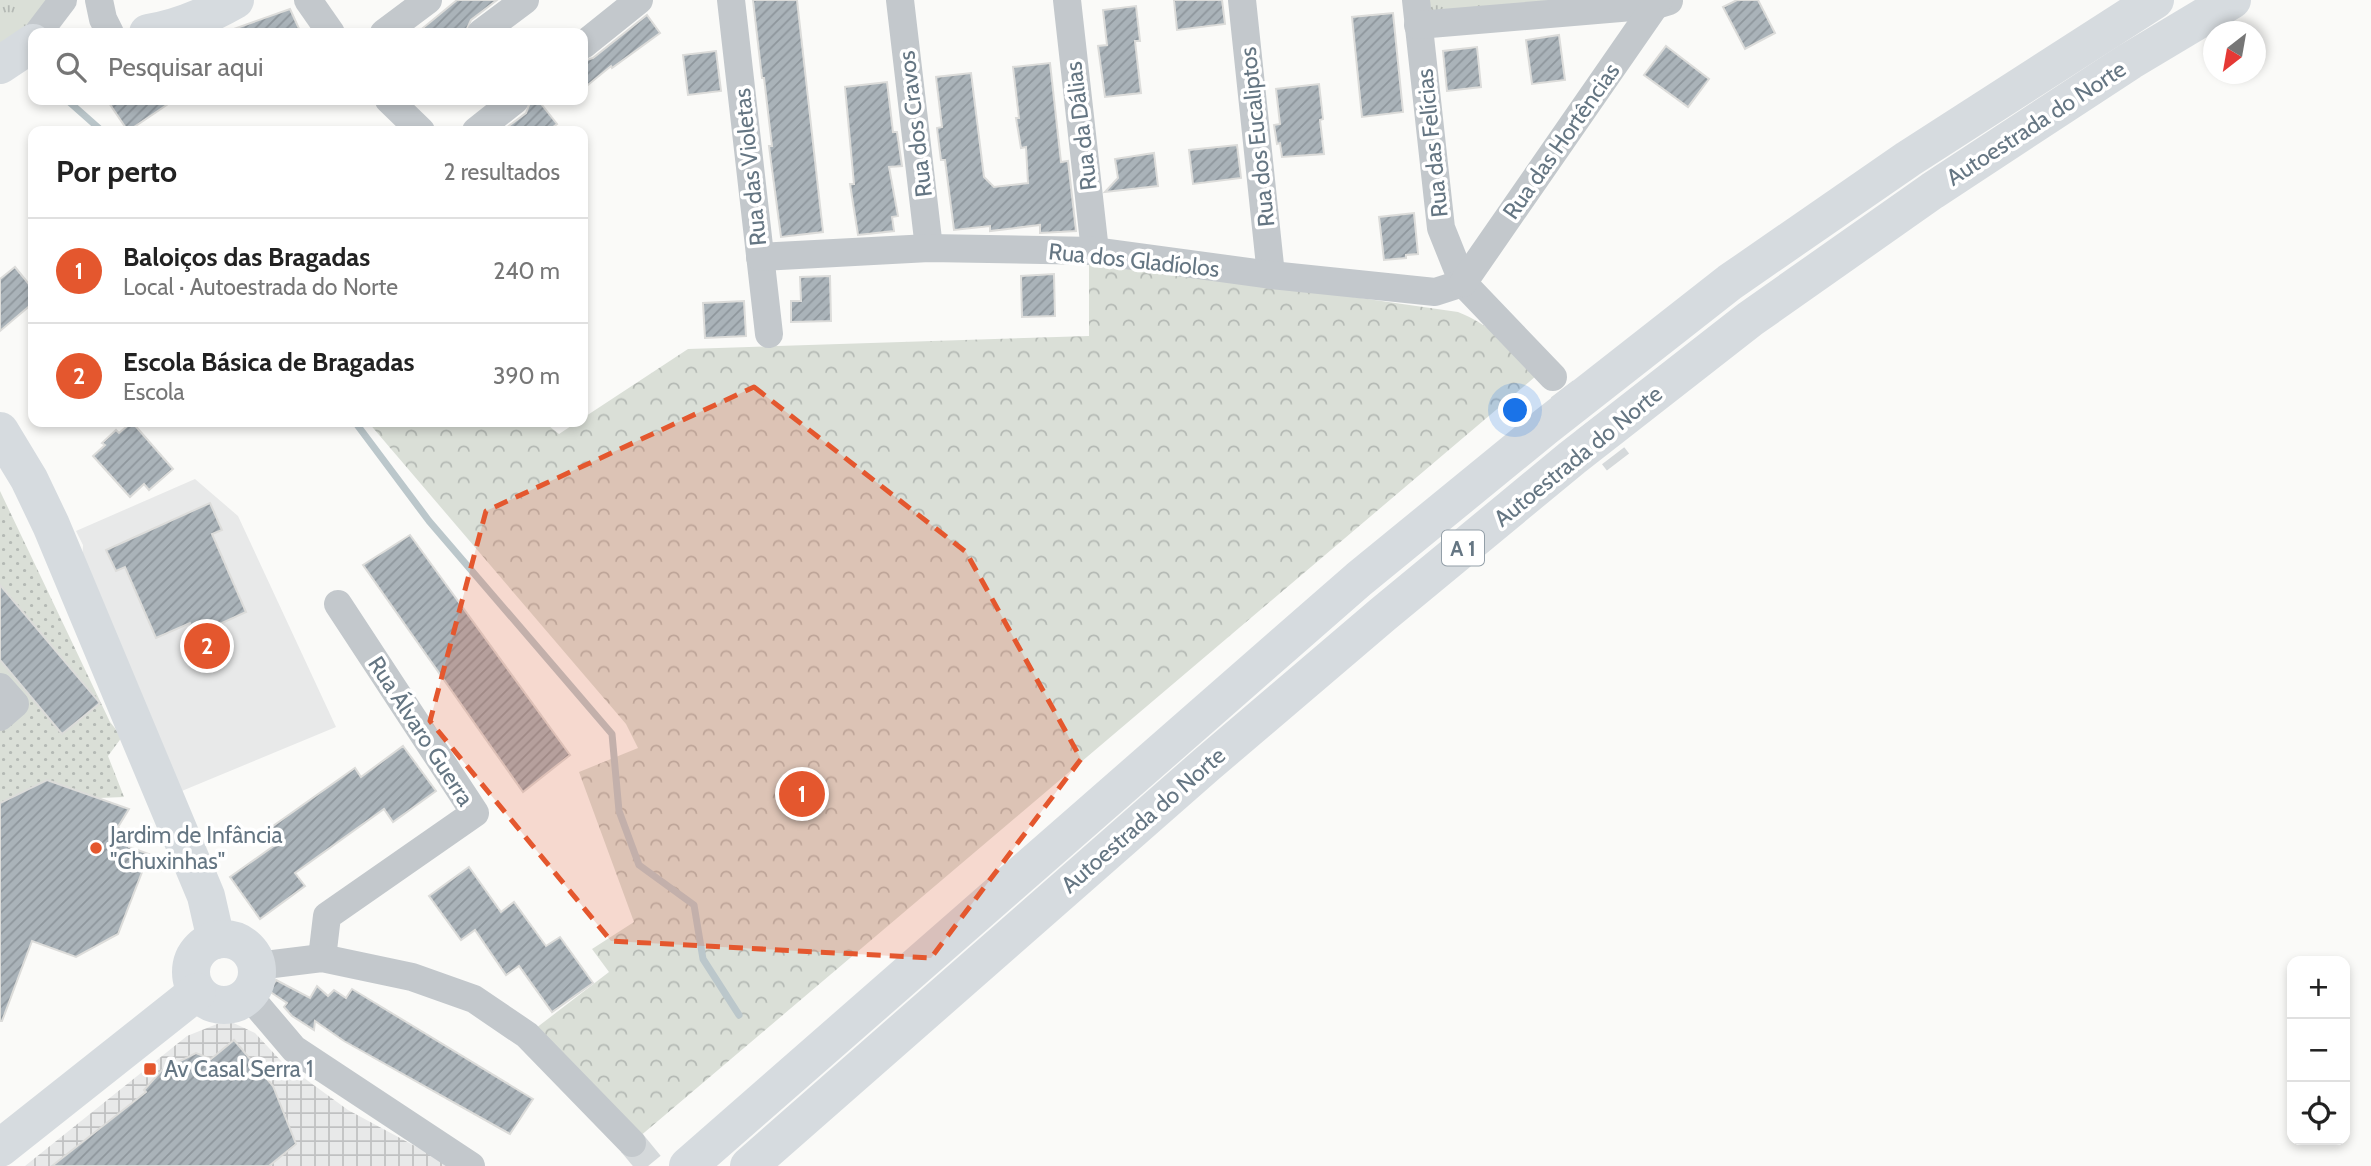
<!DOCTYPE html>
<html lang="pt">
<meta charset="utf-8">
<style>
body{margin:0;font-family:Cabin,sans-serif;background:#f2f2f2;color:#222}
.controls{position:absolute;right:21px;bottom:21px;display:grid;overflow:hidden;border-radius:14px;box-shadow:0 4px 10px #0003}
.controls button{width:63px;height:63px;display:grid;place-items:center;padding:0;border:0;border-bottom:2px solid #e0e0e0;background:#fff;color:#222;font:35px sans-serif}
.compass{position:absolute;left:2203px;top:21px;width:63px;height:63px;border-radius:50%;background:#fff;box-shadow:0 4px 10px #0003;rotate:211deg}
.you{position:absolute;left:1516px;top:411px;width:24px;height:24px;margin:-18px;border:5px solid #fff;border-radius:50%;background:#1a73e8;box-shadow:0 0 0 10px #1a73e833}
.badge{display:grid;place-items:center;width:46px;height:46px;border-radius:50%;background:#e4572e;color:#fff;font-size:23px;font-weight:700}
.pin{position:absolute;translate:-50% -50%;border:4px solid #fff;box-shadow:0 2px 7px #0006}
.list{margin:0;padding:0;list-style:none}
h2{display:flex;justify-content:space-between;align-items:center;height:91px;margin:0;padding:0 28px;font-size:30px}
h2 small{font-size:23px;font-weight:400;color:#767676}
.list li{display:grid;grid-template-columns:46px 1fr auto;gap:21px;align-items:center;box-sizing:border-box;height:105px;padding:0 28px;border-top:2px solid #e0e0e0}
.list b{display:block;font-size:26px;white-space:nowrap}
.list p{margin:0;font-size:23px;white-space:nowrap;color:#767676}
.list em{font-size:23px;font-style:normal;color:#767676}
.icon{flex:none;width:38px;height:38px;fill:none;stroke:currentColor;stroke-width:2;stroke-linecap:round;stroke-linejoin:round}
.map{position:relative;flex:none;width:2371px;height:1166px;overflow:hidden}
.search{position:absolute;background:#fff;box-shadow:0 4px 10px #0003;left:28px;top:28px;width:560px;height:77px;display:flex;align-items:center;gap:18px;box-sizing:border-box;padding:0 24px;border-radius:14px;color:#767676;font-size:26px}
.panel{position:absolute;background:#fff;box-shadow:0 4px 10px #0003;left:28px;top:126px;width:560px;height:301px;border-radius:14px}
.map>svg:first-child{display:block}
</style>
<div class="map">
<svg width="2371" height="1166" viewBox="0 0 2371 1166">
<defs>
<pattern id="industrial-grid" width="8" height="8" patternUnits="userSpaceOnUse" patternTransform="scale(1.75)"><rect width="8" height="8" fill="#e8e9e9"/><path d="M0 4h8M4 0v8" fill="none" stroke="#c0c1c2"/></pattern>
<pattern id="grass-tufts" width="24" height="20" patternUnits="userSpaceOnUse" patternTransform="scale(1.75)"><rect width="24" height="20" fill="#dadfd7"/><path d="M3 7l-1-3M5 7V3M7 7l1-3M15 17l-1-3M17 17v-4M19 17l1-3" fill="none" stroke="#b4b9b4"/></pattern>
<pattern id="forest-crowns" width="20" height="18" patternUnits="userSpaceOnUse" patternTransform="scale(1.75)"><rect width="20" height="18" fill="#dadfd7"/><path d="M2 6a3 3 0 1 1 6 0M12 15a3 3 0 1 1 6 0" fill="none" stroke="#b4b9b4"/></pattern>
<pattern id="park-dots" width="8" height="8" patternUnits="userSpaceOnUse" patternTransform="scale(1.75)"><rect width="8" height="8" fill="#dadfd7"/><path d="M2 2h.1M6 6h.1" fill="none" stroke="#b4b9b4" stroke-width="1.8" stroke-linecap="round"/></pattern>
<pattern id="building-hatch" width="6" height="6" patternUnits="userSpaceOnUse" patternTransform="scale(1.75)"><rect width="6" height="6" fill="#aab3b9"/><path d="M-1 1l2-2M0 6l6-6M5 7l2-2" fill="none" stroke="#8e969c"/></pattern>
</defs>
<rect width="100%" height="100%" fill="#fafaf8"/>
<!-- built -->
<path fill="#e8e9e9" d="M195,479L238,516L336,727L177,793L82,565L83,545L76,531Z"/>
<!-- industrial -->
<path fill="url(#industrial-grid)" d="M227,1020L255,1033L282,1062L348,1110L452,1166H25L187,1036Z"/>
<!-- grass -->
<g fill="url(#grass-tufts)">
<path d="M0,0H63L0,65Z"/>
<path d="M1419,0H1668L1421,13Z"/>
</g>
<!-- forest -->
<path fill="url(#forest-crowns)" d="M1089,259L1458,312C1495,327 1509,347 1536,376L632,1143L527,1035L609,972L592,949L634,922L579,772L638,748L626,724L368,422H544L559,434L577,422H583V418L688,349L1089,336Z"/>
<!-- park -->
<path fill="url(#park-dots)" d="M0,491L110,722L122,737L108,756L124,797L0,802Z"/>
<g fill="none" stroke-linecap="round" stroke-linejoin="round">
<!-- stream -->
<g stroke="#bbc7cb" stroke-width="7">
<path d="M32,69L33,70"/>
<path d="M67,100L102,131"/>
<path d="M355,422L429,521L612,734L619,811L639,865L694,905L703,959L739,1015"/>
</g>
</g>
<!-- building -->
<g fill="url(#building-hatch)" stroke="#dcdcda" stroke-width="2">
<path d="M457,0H497L471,20L465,33H417Z"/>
<path d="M753,0H797L823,232L781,237L769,146H772L764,78H762Z"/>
<path d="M1174,0H1222L1225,24L1177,30Z"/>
<path d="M1737,0H1758L1775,33L1745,49L1723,7Z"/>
<path d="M1136,6L1140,41H1135L1141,93L1105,97L1098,46L1107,45L1103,10Z"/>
<path d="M290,9L301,33H229L228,31Z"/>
<path d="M1393,13L1403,112L1362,117L1352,17Z"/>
<path d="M647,15L660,33L612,68L611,66L583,89V61L593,58Z"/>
<path d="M1559,35L1565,80L1532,84L1526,40Z"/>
<path d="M1666,46L1709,79L1688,107L1644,75Z"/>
<path d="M1477,47L1481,87L1447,91L1443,51Z"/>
<path d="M716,51L721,91L688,95L683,55Z"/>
<path d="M1050,63L1061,162L1068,161L1076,231L1040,233V225L990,231V226L954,230L945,160H941L937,128L942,127L936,77L971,73L984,177L994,187L1028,183L1026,147L1021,148L1016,118H1019L1013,67Z"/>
<path d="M887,82L893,132H897L902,166L889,167L898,216L892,217L894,231L858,235L850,184H854L845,87Z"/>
<path d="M1319,84L1323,119L1320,120L1324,154L1282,157L1280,143L1277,144L1274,125L1280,124L1276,89Z"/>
<path d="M107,100H174L128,131Z"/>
<path d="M531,100H538L557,124L548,131H502L526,113Z"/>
<path d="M1237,145L1241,178L1193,184L1189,150Z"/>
<path d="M1154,153L1158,186L1105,192L1118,178L1115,159Z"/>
<path d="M1414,213L1418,254L1406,255V258L1384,260L1379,217Z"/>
<path d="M15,267L33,289V303L0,331V279Z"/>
<path d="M1054,274L1055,316L1022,317L1021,276Z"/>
<path d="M830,276L831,321L791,322V301H801L800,277Z"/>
<path d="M744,301L746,336L705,338L703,303Z"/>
<path d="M132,422L173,469L149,490L144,484L130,497L93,456L105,445L102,443L116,430L119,433Z"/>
<path d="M210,503L222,530L212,534L246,612L196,635L190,623L156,638L125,567L116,571L106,550Z"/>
<path d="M410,535L570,755L523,792L363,565Z"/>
<path d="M0,585L100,703L62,734L0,660Z"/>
<path d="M403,746L436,791L393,822L384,809L295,873L305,886L260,919L230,877L275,845L266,831L355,768L361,777Z"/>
<path d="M47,780L129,809L118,827L130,840L129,847L149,854L118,934L76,957L32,941L2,1021H0V803Z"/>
<path d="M469,867L501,912L514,902L546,946L560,937L593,983L552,1012L519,966L506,975L475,930L461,940L429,896Z"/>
<path d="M276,980L310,998L317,986L328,996L334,990L346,998L352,989L533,1099L510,1134L344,1041L315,1021L314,1030L292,1016L284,1007L287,1003L269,991Z"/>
<path d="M234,1040L273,1086L296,1144L269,1166H52L146,1092L144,1090L162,1070L196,1053L211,1059Z"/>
</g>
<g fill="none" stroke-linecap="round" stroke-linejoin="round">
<!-- street-tunnel -->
<g stroke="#d5d9db" stroke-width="28" stroke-dasharray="28 14" stroke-linecap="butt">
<path d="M1562,389L1618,462"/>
<path d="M632,1143L651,1166"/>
</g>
<!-- street -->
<g stroke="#c3c8cc" stroke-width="28">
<path d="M99,0L103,19L110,33"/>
<path d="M308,0L331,33"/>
<path d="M731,0L769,334"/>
<path d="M900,0L929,248"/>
<path d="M1067,0L1095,251"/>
<path d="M1242,0L1271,275"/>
<path d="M1416,0L1441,228L1463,283L1553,377"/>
<path d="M1418,25L1656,5L1669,1"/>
<path d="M38,33L63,0"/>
<path d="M384,33L428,0"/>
<path d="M481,33L525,0"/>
<path d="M583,45L639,0"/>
<path d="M389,100L421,131"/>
<path d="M476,131L515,100"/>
<path d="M760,257L929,248L1095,251L1271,275L1435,292L1463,283"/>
<path d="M1463,283L1659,0"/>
<path d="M0,687L15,704L0,717"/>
<path d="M322,958L327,916L475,813L338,604"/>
<path d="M257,966L322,958L412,977L474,999L527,1035L632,1143"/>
<path d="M249,996L294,1049L471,1166"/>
</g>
<!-- secondary -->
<g stroke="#d6dbdf" stroke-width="38">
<path d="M148,33C180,28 207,16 235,0"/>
<path d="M0,65L33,43"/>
<path d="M0,431L29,479L51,525L206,896L216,940"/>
<circle cx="224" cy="972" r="33"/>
<path d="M0,1148L197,992"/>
</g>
<!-- highway -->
<g stroke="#d6dbdf" stroke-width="38">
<path d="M688,1166L1359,579L1545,427L1730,282L1908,159L2155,0"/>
<path d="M749,1166L1206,765L1382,615L1572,458L1750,319L1932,191L2130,61L2232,0"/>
</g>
</g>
<!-- marked area -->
<path fill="#e4572e" fill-opacity="0.2" stroke="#e4572e" stroke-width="5" stroke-dasharray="14 9" stroke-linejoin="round" d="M754,387L966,552L1081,759L931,958L611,941L430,721L486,511Z"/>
<!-- markers -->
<g fill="#e4572e" stroke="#fff" stroke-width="2.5">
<circle cx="96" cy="848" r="7"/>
<rect x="143" y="1062" width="14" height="14" rx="3.5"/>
</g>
<g text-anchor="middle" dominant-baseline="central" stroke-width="7" stroke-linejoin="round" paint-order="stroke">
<!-- shield labels -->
<rect fill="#fff" stroke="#939fa8" stroke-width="2" x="1442" y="530.5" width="42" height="35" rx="5"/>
<g font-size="21" font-weight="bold" fill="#657683">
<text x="1463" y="548">A 1</text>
</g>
<!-- street labels -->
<g font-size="23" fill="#657683" stroke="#fff">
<text transform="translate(2036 123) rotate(-33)">Autoestrada do Norte</text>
<text transform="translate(915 124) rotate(-97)">Rua dos Cravos</text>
<text transform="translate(1081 126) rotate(-97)">Rua da Dálias</text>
<text transform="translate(1257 137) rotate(-96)">Rua dos Eucaliptos</text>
<text transform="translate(1561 141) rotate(-55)">Rua das Hortências</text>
<text transform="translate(1432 143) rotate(-96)">Rua das Felícias</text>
<text transform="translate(750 167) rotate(-96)">Rua das Violetas</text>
<text transform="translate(1134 260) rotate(6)">Rua dos Gladíolos</text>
<text transform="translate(1578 456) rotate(-39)">Autoestrada do Norte</text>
<text transform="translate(421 731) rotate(57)">Rua Álvaro Guerra</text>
<text transform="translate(1143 820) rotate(-41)">Autoestrada do Norte</text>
</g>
<!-- poi labels -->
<g font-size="23" fill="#657683" stroke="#fff" text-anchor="start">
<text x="110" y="835">Jardim de Infância<tspan x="110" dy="26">"Chuxinhas"</tspan></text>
<text x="164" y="1069">Av Casal Serra 1</text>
</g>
</g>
</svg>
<div class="controls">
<button>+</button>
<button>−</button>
<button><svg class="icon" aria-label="locate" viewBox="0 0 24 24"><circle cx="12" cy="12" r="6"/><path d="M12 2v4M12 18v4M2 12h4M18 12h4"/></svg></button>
</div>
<svg class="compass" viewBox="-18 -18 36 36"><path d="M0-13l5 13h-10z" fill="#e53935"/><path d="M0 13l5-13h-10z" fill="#767676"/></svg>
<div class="you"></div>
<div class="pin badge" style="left:802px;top:794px">1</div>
<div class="pin badge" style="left:207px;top:646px">2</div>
<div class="search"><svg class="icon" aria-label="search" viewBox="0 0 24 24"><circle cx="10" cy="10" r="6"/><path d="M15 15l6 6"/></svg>Pesquisar aqui</div>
<section class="panel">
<h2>Por perto<small>2 resultados</small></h2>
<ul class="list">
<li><span class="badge">1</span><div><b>Baloiços das Bragadas</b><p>Local · Autoestrada do Norte</p></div><em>240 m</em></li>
<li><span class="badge">2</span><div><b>Escola Básica de Bragadas</b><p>Escola</p></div><em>390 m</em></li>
</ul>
</section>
</div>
